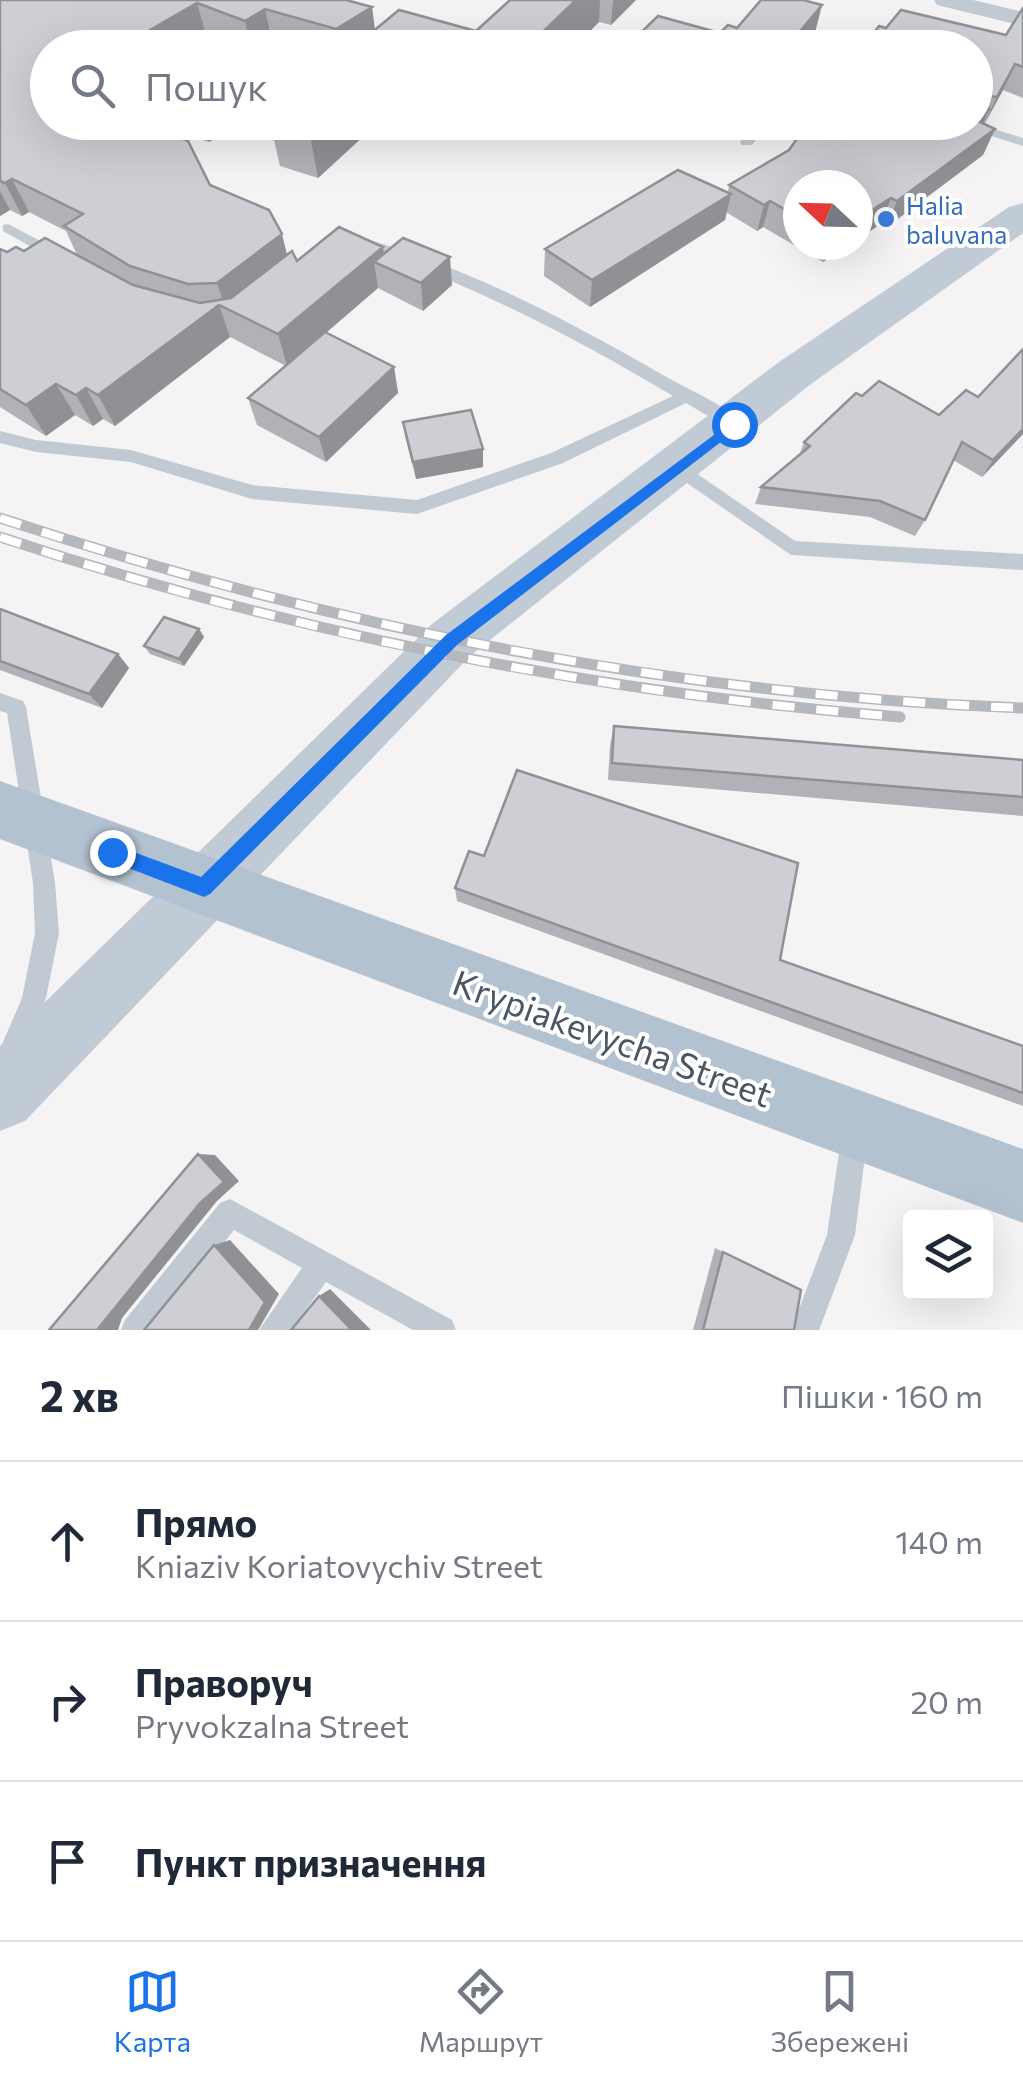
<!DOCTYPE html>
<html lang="uk">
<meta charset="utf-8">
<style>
body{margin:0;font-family:Commissioner,sans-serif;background:#f2f2f3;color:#1f2937}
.controls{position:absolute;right:30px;bottom:30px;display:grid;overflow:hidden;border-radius:10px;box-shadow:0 10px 40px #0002}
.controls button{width:90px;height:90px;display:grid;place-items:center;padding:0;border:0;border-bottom:2px solid #e0e1e3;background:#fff;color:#1f2937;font:50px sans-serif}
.compass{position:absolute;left:783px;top:170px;width:90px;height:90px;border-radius:50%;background:#fff;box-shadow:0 10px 40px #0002;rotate:292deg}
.stop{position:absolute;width:30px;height:30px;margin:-22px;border:8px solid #1a73e8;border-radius:50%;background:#fff}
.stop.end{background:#1a73e8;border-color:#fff;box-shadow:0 2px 10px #0008}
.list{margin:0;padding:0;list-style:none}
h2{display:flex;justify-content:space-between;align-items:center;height:130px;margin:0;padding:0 40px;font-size:42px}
h2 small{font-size:32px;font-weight:400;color:#747a83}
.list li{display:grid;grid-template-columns:65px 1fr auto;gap:30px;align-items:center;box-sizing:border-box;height:160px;padding:0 40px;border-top:2px solid #e0e1e3}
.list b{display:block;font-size:38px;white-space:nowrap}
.list p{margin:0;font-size:32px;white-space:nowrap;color:#747a83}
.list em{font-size:32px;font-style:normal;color:#747a83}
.icon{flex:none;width:55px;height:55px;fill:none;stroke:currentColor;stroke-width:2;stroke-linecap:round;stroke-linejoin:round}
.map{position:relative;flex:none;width:1023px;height:1330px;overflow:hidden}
.search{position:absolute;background:#fff;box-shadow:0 10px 40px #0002;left:30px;right:30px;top:30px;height:110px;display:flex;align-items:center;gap:25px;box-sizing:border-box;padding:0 35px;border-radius:55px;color:#747a83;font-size:38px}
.sheet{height:610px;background:#fff}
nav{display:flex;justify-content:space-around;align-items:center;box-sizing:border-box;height:140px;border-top:2px solid #e0e1e3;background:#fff;font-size:28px;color:#747a83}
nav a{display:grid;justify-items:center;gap:5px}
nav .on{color:#1a73e8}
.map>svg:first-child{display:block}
</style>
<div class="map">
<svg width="1023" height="1330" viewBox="0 0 1023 1330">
<rect width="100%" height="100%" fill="#f5f3f3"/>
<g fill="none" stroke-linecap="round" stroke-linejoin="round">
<!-- lane -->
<g fill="#c1cad2" fill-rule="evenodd">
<path d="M756,122H769L752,145H742L740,142Z"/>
<path d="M948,122H970L1023,138V146Z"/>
<path d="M8,224L61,252L63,255L61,258H51L3,231V225Z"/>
<path d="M359,237C469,267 573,323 672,380C693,392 726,405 742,424L734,430L728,428L686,403L563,463L417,514L252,499L131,462L36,452L0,443V431L36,440L131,450L252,485L417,500L551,453L673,396C571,335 467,282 354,244L352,241Z"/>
<path d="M677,460L795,541L1023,554V570L791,555L671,472L668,467Z"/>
<path d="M0,693L23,701L26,707L55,883L59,933L46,998L9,1088L0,1092V1049L22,998L35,933L33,883L7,713L0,711Z"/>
<path d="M855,1119L864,1123L868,1132L855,1235L819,1330H791L827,1235L842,1132L846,1123Z"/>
<path d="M230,1199L452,1320L456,1330H413L326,1282L291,1330H259L302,1268L234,1230L153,1330H121L125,1320L220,1203Z"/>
</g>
<!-- street -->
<path fill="#c1cad2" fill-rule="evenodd" d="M934,0H973L1023,12V26L937,5Z"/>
<!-- secondary -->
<path fill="#c1cbd6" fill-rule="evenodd" d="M1023,203V233L811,384L470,656L25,1121L0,1131V1046L432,624L779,362L1009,207Z"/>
<!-- primary -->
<path fill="#b3c2d1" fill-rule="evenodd" d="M0,781L1023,1149V1223L0,839Z"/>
<!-- rail casing -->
<g stroke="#b5b8bd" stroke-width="11">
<g id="rail">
<path d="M0,518C330,627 676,695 1023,708"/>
<path d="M0,537C294,634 591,692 900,717"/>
</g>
</g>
<!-- rail -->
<use href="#rail" stroke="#fff" stroke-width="8" stroke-dasharray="22" stroke-linecap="butt"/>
</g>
<!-- wall -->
<g fill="#b0b2b7">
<path d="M0,0H346L372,7L375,30L476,31L510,0H636L611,25L599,22L573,48H294L272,41L262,48H238L206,35L48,122H241L209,142L182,133L210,185L287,255L297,261L384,253L452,285L423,311L378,288L326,333L394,367L398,393L326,462L257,425L248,398L286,366L230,337L115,426L103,419L93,426L75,415L46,436L0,407V249L7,252L24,251L77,255L66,231L29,212L22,216L10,210L0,216Z"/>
<path d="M1023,8V98L1003,90L985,123L983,124L995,129L983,155L887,227L798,185V245H849L823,262L763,227L757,231L726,212L725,220L590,307L544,276L545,249L728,192L729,185L976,122V48L886,28L1006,35Z"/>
<path d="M270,122H379L318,178L280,166Z"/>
<path d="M659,122H715L703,136Z"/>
<path d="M862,396L939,415L1023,434L982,477L953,460L925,520L915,536L870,517L755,504L761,487L799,456L804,442Z"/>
<path d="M403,422L483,449V467L416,479L406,440Z"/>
<path d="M0,609L118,654L129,668L102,708L0,670Z"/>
<path d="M199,629L204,637L184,666L150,654L144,646Z"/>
<path d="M614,726L1023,760V816L608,780L610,745Z"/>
<path d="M455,888L780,960L1023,1046V1106L457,901Z"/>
<path d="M715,1248L801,1290L794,1330H693Z"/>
</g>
<!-- shaded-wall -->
<g fill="#909195">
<path d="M576,0H600L599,22L573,48H526Z"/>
<path d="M613,0H636L611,25Z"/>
<path d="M197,3L206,35L186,48H140L136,38Z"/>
<path d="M822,5L814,37L805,48H786Z"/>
<path d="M372,7L376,40L364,48H339L336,29Z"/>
<path d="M265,9L272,41L262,48H251L245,21Z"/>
<path d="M1015,64L1003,90L985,123L997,97Z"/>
<path d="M989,109L978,135L976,120Z"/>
<path d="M176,122H178L188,155L163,130Z"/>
<path d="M203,122H241L209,142Z"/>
<path d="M317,122H379L318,178L309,130Z"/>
<path d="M706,122H715L703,136Z"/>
<path d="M995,129L983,155L887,227L897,201Z"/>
<path d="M12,179L29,212L22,216L5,183Z"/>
<path d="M0,191L10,210L0,216Z"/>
<path d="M731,194L725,220L590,307L592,280Z"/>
<path d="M891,198L881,224L858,239V219Z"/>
<path d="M770,201L763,227L757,231L764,205Z"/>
<path d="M282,234L290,267L225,308L217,283Z"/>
<path d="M829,245H849L823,262Z"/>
<path d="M383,247L386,267L374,262L378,288L287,366L278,334Z"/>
<path d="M450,257L452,285L423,311L421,283Z"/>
<path d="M219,305L230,337L115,426L98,395Z"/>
<path d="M394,367L398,393L326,462L319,437Z"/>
<path d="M56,384L75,415L46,436L26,405Z"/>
<path d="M86,388L103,419L93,426L76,395Z"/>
<path d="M1023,429V434L982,477L993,460Z"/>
<path d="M483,449V467L416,479L413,462Z"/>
<path d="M199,629L204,637L184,666L179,659Z"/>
<path d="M118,654L129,668L102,708L89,694Z"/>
<path d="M198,1154L215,1155L239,1181L217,1201L122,1318L118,1330H97Z"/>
<path d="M230,1240L279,1294L258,1330H249L214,1245Z"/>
<path d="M330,1289L371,1330H352L319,1296Z"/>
</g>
<!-- building -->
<g fill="#cdcfd5" stroke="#909195" stroke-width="2.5">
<path d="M0,0H346L372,7L336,29L265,9L245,21L197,3L136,38L158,48H48V122H176L163,130L188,141L210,185L269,210L282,234L217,283L188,284L130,266L64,226L83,214L12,179L5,183L0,181Z"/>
<path d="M510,0H576L526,48H471L465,46L463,48H426L409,43L403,48H353L399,10L476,31Z"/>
<path d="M761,0H803L822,5L786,48H625L658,16L720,33L728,25L737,28Z"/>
<path d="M1023,8V67L1015,64L997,97L976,95V48H863L879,26L886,28L901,10L1006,35Z"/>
<path d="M976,105L989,109L976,120Z"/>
<path d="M976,120L995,129L897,201L891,198L858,219V185H798V217L770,201L764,205L729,185L789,150L809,122H976Z"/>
<path d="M285,122H317L309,130Z"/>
<path d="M678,170L731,194L592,280L545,249Z"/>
<path d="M339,227L383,247L278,334L219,305L98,395L86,388L76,395L56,384L26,405L0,389V249L7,252L16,247L24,251L45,238L133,285L200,303L231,298L292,251L297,261Z"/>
<path d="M403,238L450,257L421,283L374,262Z"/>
<path d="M325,332L394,367L319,437L248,398Z"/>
<path d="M1023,349V429L993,460L962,442L925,520L880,501L761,487L810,446L804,442L856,393L862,396L879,381L939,415L966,390L978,397Z"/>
<path d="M471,410L483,449L413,462L403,422Z"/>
<path d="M0,609L118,654L89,694L0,661Z"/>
<path d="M164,617L199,629L179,659L144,646Z"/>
<path d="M614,726L1023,760V797L612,763Z"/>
<path d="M517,770L798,863L780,960L1023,1046V1093L455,888L469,851L484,856Z"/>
<path d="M198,1154L224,1182L200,1203L97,1330H49Z"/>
<path d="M214,1245L265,1302L249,1330H144Z"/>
<path d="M723,1252L801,1290L794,1330H703Z"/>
<path d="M319,1296L352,1330H291Z"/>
</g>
<!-- route -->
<path fill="#1a73e8" d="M734,420L739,428L457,645L210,894L204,897L105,859L102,852L112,844L201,877L446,635Z"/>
<!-- markers -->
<circle fill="#3f7fe0" stroke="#fff" stroke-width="4" cx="886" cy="219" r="10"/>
<g text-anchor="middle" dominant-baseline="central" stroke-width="8" stroke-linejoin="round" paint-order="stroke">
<!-- far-shop labels -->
<g font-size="25" fill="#366cbe" stroke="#fff" text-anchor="start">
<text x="906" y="205">Halia<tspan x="906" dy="29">baluvana</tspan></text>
</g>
<!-- near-street labels -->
<g font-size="35" fill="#4a5661" stroke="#fff">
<text transform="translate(613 1037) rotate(20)">Krypiakevycha Street</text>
</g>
</g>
</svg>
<div class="controls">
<button><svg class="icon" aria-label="layers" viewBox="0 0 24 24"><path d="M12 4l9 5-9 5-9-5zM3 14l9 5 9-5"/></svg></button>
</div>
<svg class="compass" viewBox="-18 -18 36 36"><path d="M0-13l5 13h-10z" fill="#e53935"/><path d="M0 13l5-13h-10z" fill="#747a83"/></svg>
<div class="stop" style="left:734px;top:424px"></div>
<div class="stop end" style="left:112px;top:852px"></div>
<div class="search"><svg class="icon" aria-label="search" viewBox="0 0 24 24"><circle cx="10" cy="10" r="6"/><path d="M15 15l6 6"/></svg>Пошук</div>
</div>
<section class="sheet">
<h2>2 хв<small>Пішки · 160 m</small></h2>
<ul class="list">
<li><svg class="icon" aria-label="ahead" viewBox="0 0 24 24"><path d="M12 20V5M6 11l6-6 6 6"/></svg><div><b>Прямо</b><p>Kniaziv Koriatovychiv Street</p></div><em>140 m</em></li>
<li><svg class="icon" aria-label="right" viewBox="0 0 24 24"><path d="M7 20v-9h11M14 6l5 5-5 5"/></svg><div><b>Праворуч</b><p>Pryvokzalna Street</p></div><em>20 m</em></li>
<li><svg class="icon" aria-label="arrive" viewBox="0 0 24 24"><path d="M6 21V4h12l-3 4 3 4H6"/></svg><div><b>Пункт призначення</b></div></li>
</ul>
</section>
<nav>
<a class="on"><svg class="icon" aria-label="map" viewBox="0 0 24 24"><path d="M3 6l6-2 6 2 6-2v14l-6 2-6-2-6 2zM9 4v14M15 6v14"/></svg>Карта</a>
<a><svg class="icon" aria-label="directions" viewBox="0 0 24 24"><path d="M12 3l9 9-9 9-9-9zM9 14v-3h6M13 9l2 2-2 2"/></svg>Маршрут</a>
<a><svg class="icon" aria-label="saved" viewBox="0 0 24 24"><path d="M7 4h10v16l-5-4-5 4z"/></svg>Збережені</a>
</nav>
